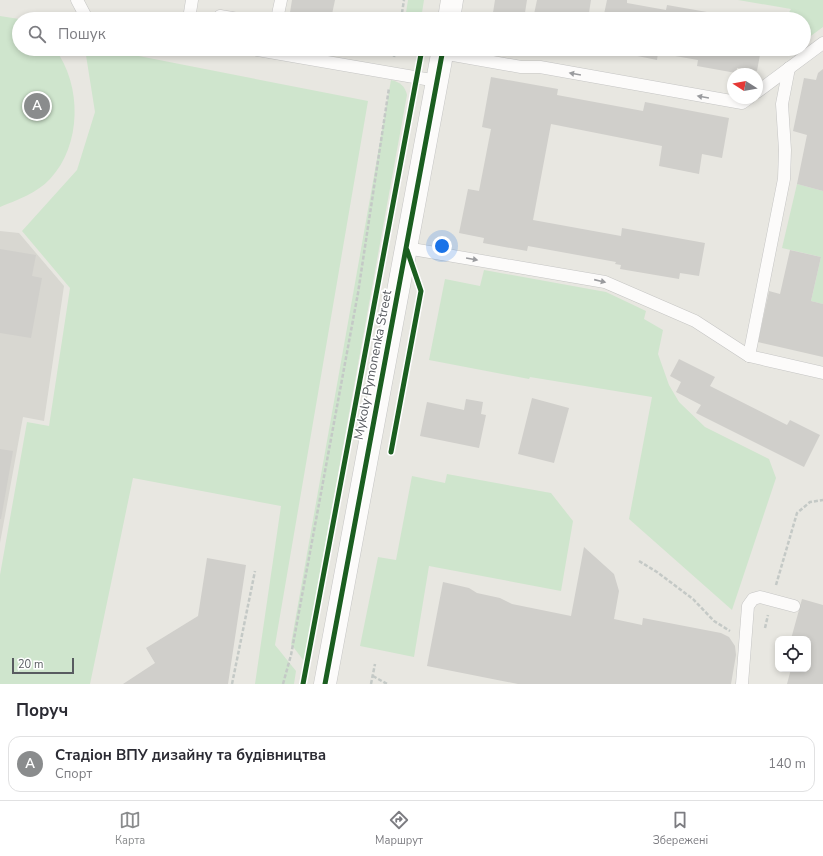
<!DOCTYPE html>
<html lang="uk">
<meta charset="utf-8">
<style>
body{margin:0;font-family:"Nunito Sans",sans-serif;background:#f2f2f3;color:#2b2b33}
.controls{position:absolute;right:12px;bottom:12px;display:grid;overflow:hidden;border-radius:8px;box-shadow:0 2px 6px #0003}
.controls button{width:36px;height:36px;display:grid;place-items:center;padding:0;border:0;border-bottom:1px solid #e1e1e2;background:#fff;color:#2b2b33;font:20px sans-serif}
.compass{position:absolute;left:727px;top:68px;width:36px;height:36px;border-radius:50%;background:#fff;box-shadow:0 2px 6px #0003;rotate:281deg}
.scale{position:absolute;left:12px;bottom:10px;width:62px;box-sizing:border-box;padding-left:4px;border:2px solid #585b60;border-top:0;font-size:11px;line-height:14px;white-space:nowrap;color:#585b60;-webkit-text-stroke:3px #fff;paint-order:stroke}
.you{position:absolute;left:442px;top:246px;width:14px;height:14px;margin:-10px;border:3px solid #fff;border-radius:50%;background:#1a73e8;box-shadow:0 0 0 6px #1a73e833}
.badge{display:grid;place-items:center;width:26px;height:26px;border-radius:50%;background:#8a8c8d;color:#fff;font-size:13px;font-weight:700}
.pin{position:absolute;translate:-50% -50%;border:2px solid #fff;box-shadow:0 1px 4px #0006}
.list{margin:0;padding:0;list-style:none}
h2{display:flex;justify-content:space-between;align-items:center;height:52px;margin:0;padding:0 16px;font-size:17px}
h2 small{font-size:13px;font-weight:400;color:#7c7c81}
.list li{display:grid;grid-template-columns:26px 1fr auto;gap:12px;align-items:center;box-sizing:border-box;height:56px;margin:0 8px 8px;padding:0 8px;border:1px solid #e1e1e2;border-radius:12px}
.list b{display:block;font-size:15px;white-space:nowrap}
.list p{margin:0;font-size:13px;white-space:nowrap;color:#7c7c81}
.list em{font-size:13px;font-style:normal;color:#7c7c81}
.icon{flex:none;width:22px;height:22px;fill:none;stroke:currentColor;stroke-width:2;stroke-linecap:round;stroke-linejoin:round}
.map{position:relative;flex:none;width:823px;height:684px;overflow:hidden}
.search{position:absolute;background:#fff;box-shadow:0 2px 6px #0003;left:12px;right:12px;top:12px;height:44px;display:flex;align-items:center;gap:10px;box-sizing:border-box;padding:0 14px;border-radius:22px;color:#7c7c81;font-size:15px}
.sheet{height:116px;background:#fff}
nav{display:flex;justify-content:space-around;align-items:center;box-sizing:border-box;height:56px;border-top:1px solid #e1e1e2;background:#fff;font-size:11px;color:#7c7c81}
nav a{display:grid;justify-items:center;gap:2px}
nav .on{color:#8a8c8d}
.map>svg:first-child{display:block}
</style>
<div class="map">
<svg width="823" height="684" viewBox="0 0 823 684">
<rect width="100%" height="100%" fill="#e8e7e1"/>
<!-- industrial -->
<path fill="#d8d7d1" d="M0,231L19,233L64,286L44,421L23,417L0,543Z"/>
<!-- green -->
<g fill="#cfe5cd">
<path d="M408,0H424L421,19H405Z"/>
<path d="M738,0H823V27L804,41V19H785L791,9Z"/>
<path d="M0,16L19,19V49H55C82,85 82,145 50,179C37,193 17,200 0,207Z"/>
<path d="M85,49H103L368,101L275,645L296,671L294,684H255L281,506L133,478L90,684H0V575L27,422L49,426L70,288L22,231L77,170L95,112Z"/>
<path d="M391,80C400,82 405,86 407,95L304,661L291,644Z"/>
<path d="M797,184L823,191V304L811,301L821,257L782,248Z"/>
<path d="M484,270L606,292L646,311L644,319L663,330L658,354L669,385L679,402L705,427L769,459L776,478L732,610L629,519L652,397L530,377L529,379L429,360L445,279L480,286Z"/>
<path d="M447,474L551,493L573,521L561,591L429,566L414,657L360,646L378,557L396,560L412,476L445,483Z"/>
</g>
<!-- building -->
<g fill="#d0cfcb">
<path d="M292,0H335L331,19H289Z"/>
<path d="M495,0H527L524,19H492Z"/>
<path d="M537,0H591L588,19H533Z"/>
<path d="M607,0H627V3L666,10L667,5L707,12L705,19H603Z"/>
<path d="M618,49H761L757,71L737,68L736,73L697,66L698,60L658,53L657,60L618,52Z"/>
<path d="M823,69V191L797,184L807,135L793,131L804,78L816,80L818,73Z"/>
<path d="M491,77L558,89L557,95L643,111L645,102L729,118L722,158L702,154L699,174L659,166L662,146L551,124L533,220L621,236L622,228L705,243L699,276L680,273L679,279L620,269L621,265L615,264L616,262L528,246L527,251L483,243L484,238L459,233L468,189L479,191L491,129L482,127Z"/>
<path d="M0,249L36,255L32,276L42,278L31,338L0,333Z"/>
<path d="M790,250L821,257L811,301L823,304V357L758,342L769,291L780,294Z"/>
<path d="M679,359L715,377L710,386L787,425L790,420L820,435L804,467L696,413L701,405L676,392L681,382L670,376Z"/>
<path d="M532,398L569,408L554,463L518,454Z"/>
<path d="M466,399L483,402L481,414L486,415L479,448L420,436L427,402L464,410Z"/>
<path d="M0,449L13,451L1,519H0Z"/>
<path d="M584,547L614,574L619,591L614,619L642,625L643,618L721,633L729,637L735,646L736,655L731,684H518L427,666L443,582L469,588L477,593L500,598L512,604L571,616Z"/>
<path d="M207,558L246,565L228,684H123L155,663L146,648L198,616Z"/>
<path d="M802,599L823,605V684H787L791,669H808V639H791Z"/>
</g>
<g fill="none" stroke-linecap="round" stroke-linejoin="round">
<!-- service casing -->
<g stroke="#c5c5c4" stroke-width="13">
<g id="service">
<path d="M77,0L87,19"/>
<path d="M220,16L238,19"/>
<path d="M189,19L192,0"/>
<path d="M277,19L281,0"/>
<path d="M252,49L437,81"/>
<path d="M442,53L521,67H540L742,103L749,98"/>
<path d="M757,92L823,43"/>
<path d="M406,248L605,282L695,321L749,356L823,373"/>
<path d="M749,356L784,179L785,150L782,104L789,68"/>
<path d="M742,684L748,606L753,599L760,597L794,606"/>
</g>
</g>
<!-- minor casing -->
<g stroke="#c5c5c4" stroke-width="23">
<g id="minor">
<path d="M449,19L452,0"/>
<path d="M325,684L443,49"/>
</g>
</g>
<!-- path -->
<g stroke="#c4c9c6" stroke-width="2.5" stroke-dasharray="4 2" stroke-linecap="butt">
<path d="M401,19L404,0"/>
<path d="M394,57L395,49"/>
<path d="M639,561L657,572L693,599L714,621L730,631"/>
<path d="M776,585L797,513L810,502L823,500"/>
<path d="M765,628L768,615"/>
<path d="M373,676L387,684"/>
<path d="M232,684L255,571"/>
<path d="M283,684L291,655L358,293L389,88"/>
<path d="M371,684L375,664"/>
</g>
<!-- service -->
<use href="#service" stroke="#fcfbfa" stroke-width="12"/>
<!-- minor -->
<use href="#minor" stroke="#fcfbfa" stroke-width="22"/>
<!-- cycleway casing -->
<g stroke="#fff" stroke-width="8">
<g id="cycleway">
<path d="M391,452L421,291L407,250"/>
<path d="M303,684L422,49"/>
<path d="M325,684L443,49"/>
</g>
</g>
<!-- cycleway -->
<use href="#cycleway" stroke="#1b5e20" stroke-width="5"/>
</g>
<!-- one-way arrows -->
<defs><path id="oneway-solid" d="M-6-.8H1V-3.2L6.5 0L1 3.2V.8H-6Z"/></defs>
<g fill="#9a9b9e">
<use href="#oneway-solid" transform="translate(575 74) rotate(-170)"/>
<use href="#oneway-solid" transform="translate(703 97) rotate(-170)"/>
<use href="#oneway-solid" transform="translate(472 259) rotate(10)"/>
<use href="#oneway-solid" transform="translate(600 281) rotate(13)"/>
</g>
<g text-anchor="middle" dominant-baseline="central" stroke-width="3.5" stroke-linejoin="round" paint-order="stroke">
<!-- street labels -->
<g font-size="13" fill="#585b60" stroke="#fff">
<text transform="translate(373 365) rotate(-79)">Mykoly Pymonenka Street</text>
</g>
</g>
</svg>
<div class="controls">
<button><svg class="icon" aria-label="locate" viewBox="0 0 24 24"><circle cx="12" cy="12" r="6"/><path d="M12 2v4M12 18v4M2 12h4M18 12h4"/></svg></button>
</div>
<svg class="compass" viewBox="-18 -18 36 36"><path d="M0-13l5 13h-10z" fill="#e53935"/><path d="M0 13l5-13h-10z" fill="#7c7c81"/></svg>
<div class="scale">20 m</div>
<div class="you"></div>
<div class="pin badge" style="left:37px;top:106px">A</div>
<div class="search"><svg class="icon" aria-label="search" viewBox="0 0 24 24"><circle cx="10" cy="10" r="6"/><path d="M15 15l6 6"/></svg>Пошук</div>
</div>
<section class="sheet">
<h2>Поруч<small></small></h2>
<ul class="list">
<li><span class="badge">A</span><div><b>Стадіон ВПУ дизайну та будівництва</b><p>Спорт</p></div><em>140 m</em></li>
</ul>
</section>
<nav>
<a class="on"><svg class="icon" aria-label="map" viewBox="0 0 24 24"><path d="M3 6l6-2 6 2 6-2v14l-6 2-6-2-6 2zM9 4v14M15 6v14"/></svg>Карта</a>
<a><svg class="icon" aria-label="directions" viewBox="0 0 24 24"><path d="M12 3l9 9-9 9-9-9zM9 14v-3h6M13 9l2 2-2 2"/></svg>Маршрут</a>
<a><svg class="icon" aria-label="saved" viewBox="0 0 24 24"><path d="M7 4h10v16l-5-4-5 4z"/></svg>Збережені</a>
</nav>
